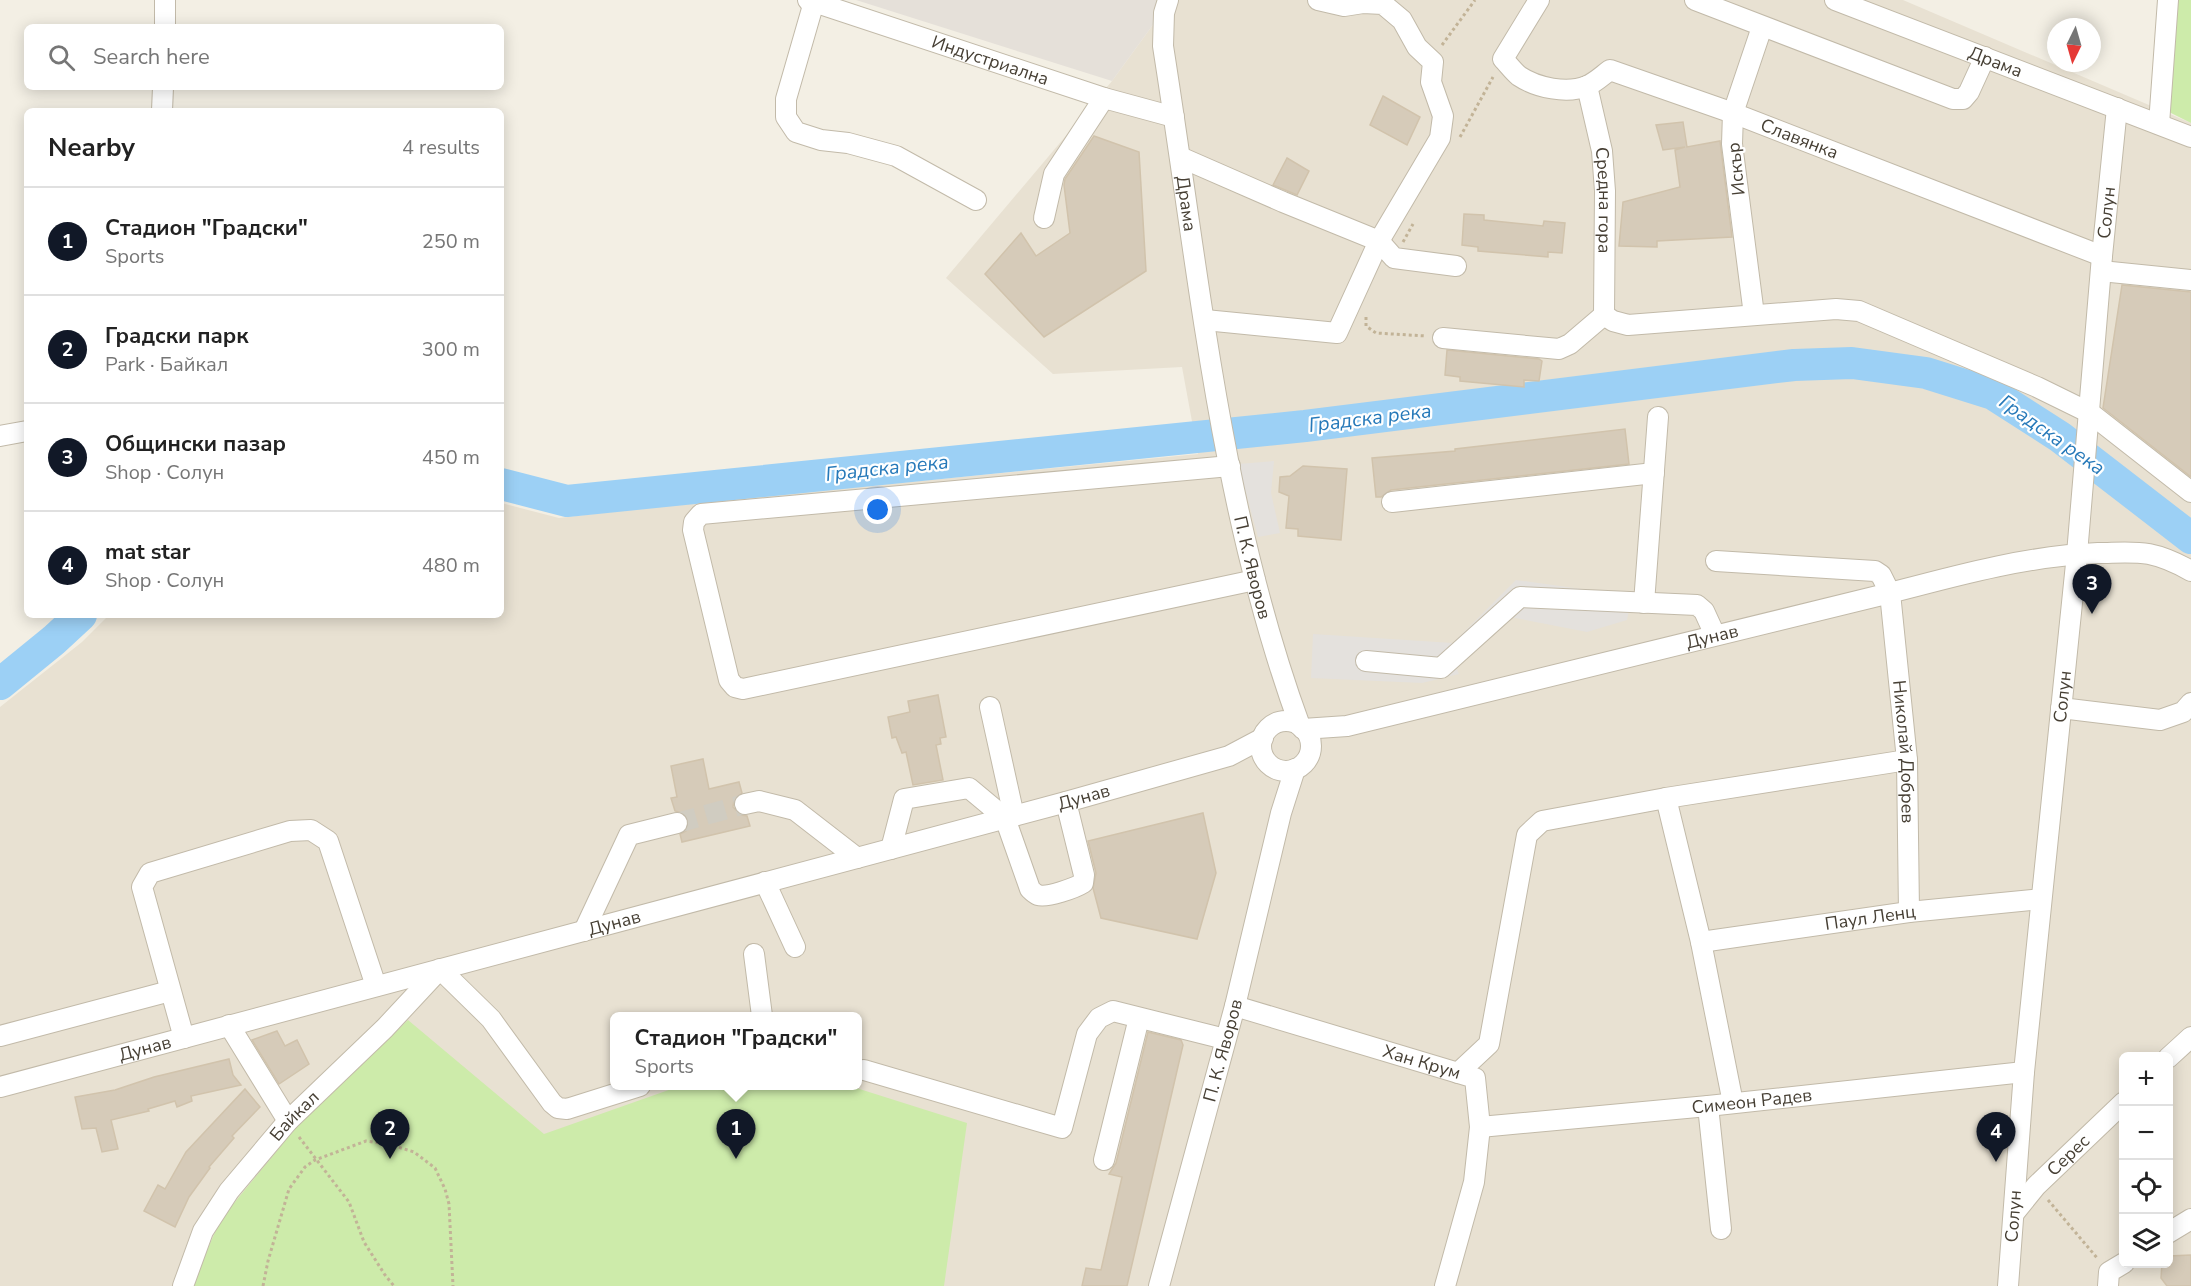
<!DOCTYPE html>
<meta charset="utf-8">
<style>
body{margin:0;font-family:"Nunito Sans",sans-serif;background:#f2f2f2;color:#222}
.controls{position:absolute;right:18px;bottom:18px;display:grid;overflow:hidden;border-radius:9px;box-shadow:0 3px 15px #0003}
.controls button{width:54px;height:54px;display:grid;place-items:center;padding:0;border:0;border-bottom:2px solid #e0e0e0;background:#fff;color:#222;font:30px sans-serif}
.compass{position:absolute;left:2047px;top:18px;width:54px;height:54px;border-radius:50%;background:#fff;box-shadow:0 3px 15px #0003;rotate:185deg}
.you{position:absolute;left:878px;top:510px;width:21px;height:21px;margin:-15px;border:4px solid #fff;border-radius:50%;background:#1a73e8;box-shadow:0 0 0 9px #1a73e833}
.badge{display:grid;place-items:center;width:39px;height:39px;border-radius:50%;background:#111827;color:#fff;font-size:20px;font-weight:700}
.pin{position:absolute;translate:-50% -50px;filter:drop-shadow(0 2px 3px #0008)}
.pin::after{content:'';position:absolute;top:32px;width:21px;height:18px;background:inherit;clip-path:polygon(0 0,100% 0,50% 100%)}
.popup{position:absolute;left:610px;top:1012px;width:252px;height:78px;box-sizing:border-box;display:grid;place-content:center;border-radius:9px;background:#fff;filter:drop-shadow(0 2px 4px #0005);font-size:20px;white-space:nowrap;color:#767676}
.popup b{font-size:22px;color:#222}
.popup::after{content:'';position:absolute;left:50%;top:100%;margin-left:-12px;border:12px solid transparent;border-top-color:#fff}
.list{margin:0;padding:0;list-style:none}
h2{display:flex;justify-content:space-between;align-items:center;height:78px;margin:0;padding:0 24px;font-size:26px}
h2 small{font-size:20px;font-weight:400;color:#767676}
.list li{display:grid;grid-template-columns:39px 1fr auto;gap:18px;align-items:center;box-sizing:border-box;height:108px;padding:0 24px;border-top:2px solid #e0e0e0}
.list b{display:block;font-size:22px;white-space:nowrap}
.list p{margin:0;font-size:20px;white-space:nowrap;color:#767676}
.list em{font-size:20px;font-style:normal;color:#767676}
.icon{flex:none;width:33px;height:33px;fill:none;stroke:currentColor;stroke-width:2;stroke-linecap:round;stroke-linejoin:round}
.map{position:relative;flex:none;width:2191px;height:1286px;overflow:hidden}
.search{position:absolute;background:#fff;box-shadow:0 3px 15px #0003;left:24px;top:24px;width:480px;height:66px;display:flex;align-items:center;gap:15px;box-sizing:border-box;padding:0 21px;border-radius:9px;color:#767676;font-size:22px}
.panel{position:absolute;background:#fff;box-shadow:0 3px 15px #0003;left:24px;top:108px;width:480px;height:510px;border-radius:9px}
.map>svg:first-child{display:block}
</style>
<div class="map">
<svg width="2191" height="1286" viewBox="0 0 2191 1286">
<rect width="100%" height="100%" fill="#f3efe4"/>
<!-- residential -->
<path fill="#e8e1d2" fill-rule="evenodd" d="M1171,0H1903L2191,123V1286H0V707L82,642L109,615H501V503L559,518L672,505L1198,454L1182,367L1053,374L946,278L1112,81ZM614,1016H858V1086H614ZM2124,1056H2168V1264H2124Z"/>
<!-- industrial -->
<path fill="#e5e0d9" d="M856,0H1171L1112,81Z"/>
<!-- green -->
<g fill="#cdebaa">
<path d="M2177,0H2191V123L2167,111Z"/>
<path d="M408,1020L544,1134L680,1086H850L967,1123L944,1286H191L221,1219L299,1124Z"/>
</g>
<!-- parking -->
<g fill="#e4e1dd">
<path d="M1274,461L1271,493L1280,533L1258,537L1238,464Z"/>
<path d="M1516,580L1632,596L1627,620L1587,632L1510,617L1455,665L1459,674L1422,683L1311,678L1313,634L1453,643Z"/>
</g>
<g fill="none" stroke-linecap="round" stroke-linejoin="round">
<!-- river -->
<g stroke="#9cd0f5" stroke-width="32">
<path d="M501,484L567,501L1305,426L1794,365L1852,363L1926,373L1993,394L2060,437L2191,538"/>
<path d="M0,684L54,640L81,615"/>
</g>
</g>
<!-- building -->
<g fill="#d6cbb9" stroke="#d1c3ac" stroke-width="1.5">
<path d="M1383,96L1420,117L1407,145L1370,125Z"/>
<path d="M1683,122L1687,147L1720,141L1732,237L1657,241V247L1619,246L1623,202L1680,187L1675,150L1685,147L1663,150L1656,125Z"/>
<path d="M1094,136L1139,152L1146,271L1044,337L985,274L1021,233L1036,256L1070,233L1064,185L1065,179Z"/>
<path d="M1287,158L1309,171L1297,195L1273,185Z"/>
<path d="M1464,214L1484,215V220L1543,226L1544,221L1565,223L1562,253L1548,252V257L1478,251V247L1462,245Z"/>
<path d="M2122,285L2191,292V477L2103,408Z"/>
<path d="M1447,350L1539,359L1542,361L1539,381L1524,380V387L1460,381V377L1445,375Z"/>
<path d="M1625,429L1629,464L1391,490L1381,497H1376L1372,458L1455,451V449Z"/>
<path d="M1303,466L1347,469L1341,540L1298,536V529L1286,528L1289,496L1279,492L1280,477L1290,476Z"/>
<path d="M938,695L946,737L940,738L941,744L936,745L943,780L913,785L906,752L902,753L896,737L892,738L888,717L910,712L908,701Z"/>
<path d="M703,759L709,789L739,782L742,793L734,800L733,807L741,815L747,816L750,826L682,842L680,834L686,831L689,821L685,814L675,811L671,798L677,797L671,766Z"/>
<path d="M1203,813L1216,873L1197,939L1101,918L1093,888L1096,873L1088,841Z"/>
<path d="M277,1031L285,1046L297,1040L309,1064L279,1084L252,1040Z"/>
<path d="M1148,1032L1181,1040L1183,1045L1127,1286H1082L1086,1268L1101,1270L1122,1177L1109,1174L1116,1163Z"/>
<path d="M229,1059L233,1075L241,1085L191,1096L192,1101L177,1107L175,1101L148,1109L149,1111L111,1120L118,1149L102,1152L96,1128L82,1129L75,1097L115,1090L154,1077Z"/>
<path d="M245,1089L260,1107L232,1136L234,1138L209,1167L210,1168L189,1197L175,1227L144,1211L158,1185L165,1189L186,1152Z"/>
<path d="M2191,1255V1286H2167L2161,1278L2162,1263H2169V1256Z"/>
</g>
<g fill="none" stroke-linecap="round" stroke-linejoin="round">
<!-- minor-tunnel -->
<path stroke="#d0ccc1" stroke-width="20" stroke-dasharray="20 10" stroke-linecap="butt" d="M677,823L745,804"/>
<!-- minor casing -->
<g stroke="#c2baa9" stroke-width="22">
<g id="minor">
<path id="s1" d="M808,0L1104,98L1174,117"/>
<path id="s2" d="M1168,0L1164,13L1163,46C1199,273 1220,508 1300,726"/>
<path id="s3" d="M1539,0L1503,59C1508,64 1513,71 1519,76C1537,88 1567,94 1587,86C1596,82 1603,75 1610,70L1733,113L2102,256"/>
<path d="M1695,0L1953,99H1963L1969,92L1985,57"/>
<path id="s4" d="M1835,0L2191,137"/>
<path d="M814,2L786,99V117L796,132L821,140L848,143L896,156L976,200"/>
<path d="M165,27V0"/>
<path id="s5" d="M1587,86L1602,151L1605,191L1604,315"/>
<path d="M162,111L163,87"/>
<path d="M2159,124L2168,0"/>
<path d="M1180,157L1283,202L1379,241L1394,258L1456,266"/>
<path d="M1044,218L1054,174L1104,98"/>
<path d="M2101,271L2191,280"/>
<path d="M1604,315L1613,321L1628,325L1836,309L1859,311L2037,387L2090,413L2191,492"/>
<path d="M1754,315L1732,144L1733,113L1762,27"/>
<path d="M1205,320L1337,333L1379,241L1440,138L1443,116L1431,82L1433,62L1417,47L1402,20L1383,4L1363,3L1344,6L1318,0"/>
<path d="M1443,338L1559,349L1570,344L1604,315"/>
<path d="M0,436L27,431"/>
<path d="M1230,466L701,514L694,522L693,530L729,680L735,687L743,689L1255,580"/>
<path d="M1392,502L1654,473"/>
<path id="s6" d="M1716,561L1875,571L1881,575L1890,593L1907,760L1909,912"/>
<path d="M1644,603L1658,417"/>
<path d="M1366,661L1441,668L1520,597L1697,605L1704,611L1715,635"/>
<path d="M990,707L1014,816"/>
<path d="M2061,708L2160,720L2183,712L2191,703"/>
<circle cx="1286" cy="746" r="25"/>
<path id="s7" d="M1303,729L1347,726L1890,593C1958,575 2027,556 2098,553C2114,553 2132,551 2149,554C2164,557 2177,563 2191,571"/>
<path d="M1666,798L1701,942L1733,1103"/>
<path d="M745,804L759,801L795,810L857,858"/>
<path d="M891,849L904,799L969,788L1005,818L1030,889C1032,891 1035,894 1038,895C1047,898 1075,888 1083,883L1084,875L1066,802"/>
<path d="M765,882L795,947"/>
<path d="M584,931L629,835L677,823"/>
<path id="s8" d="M1701,942L1909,912L2041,899"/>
<path d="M754,954L762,1016"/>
<path id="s9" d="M1235,1006L1475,1078L1480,1127L1474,1182L1445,1286"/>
<path d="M229,1025L288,1121"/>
<path d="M0,1036L170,991"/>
<path d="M184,1038L142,887L150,873L290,831L311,830L328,841L376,986"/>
<path d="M2168,1058L2191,1037"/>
<path d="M864,1070L1062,1128L1087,1034L1099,1018L1113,1011L1225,1039"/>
<path d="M1458,1073L1489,1044L1527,835L1542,821L1666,798L1907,760"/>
<path id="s10" d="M0,1087L1066,802L1229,756L1263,738"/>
<path d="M1708,1106L1721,1229"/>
<path id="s11" d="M1480,1127L1708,1106L2024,1072"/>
<path d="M1104,1160L1139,1018"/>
<path id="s12" d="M2015,1212L2036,1186L2124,1102"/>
<path d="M2168,1233L2191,1219"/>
<path id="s13" d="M183,1286L203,1231L229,1191L288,1121L385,1028L440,969L491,1019L552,1103L558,1108L567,1109L640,1086"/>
<path id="s14" d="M1159,1286L1235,1006L1281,813L1295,769"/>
<path id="s15" d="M2008,1286L2024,1072L2077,554L2102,256L2117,108"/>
<path d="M2108,1286L2109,1272L2124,1263"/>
</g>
</g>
<!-- path -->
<g stroke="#c2b397" stroke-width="3" stroke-dasharray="3 3" stroke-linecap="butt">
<path d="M1442,45L1475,0"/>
<path d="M1460,137L1493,77"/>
<path d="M1403,242L1413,224"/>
<path d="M1366,317V326L1376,333L1426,336"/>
<path d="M299,1137L349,1202L364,1242L385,1275L394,1286"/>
<path d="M2048,1200L2098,1259"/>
<path d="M263,1286L268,1261L289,1189L305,1167L315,1160L366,1141L388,1144L414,1152L435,1168L445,1189L449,1204L453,1286"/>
</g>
<!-- minor -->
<use href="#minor" stroke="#fff" stroke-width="20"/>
</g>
<g text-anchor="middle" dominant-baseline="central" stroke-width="4.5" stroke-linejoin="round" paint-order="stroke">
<!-- street labels -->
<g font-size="18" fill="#463f34" stroke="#fff">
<text stroke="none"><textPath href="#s1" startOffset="192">Индустриална</textPath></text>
<text stroke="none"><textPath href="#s4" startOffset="172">Драма</textPath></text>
<text stroke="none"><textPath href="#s3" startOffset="393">Славянка</textPath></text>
<text transform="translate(1736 169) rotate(-96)">Искър</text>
<text stroke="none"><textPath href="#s5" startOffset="116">Средна гора</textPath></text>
<text stroke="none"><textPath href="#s2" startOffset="206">Драма</textPath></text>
<text stroke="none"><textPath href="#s15" startOffset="1078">Солун</textPath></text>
<text stroke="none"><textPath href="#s2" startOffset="576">П. К. Яворов</textPath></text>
<text stroke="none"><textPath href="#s7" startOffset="420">Дунав</textPath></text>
<text stroke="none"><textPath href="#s15" startOffset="592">Солун</textPath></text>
<text stroke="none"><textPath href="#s6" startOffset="346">Николай Добрев</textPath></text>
<text stroke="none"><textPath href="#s10" startOffset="1122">Дунав</textPath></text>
<text stroke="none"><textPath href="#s8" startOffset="171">Паул Ленц</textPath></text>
<text stroke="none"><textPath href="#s10" startOffset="636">Дунав</textPath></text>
<text stroke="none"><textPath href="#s10" startOffset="150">Дунав</textPath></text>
<text stroke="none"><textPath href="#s14" startOffset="244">П. К. Яворов</textPath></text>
<text stroke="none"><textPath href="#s9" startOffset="195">Хан Крум</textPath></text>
<text stroke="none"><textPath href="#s11" startOffset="273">Симеон Радев</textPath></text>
<text stroke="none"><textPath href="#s13" startOffset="206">Байкал</textPath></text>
<text stroke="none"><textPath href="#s12" startOffset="78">Серес</textPath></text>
<text stroke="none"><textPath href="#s15" startOffset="70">Солун</textPath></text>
</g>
<!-- water labels -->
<g font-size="20" font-style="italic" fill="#2679b9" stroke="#fff">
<text transform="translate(1370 418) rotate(-7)">Градска река</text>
<text transform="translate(2052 435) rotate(35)">Градска река</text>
<text transform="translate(887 468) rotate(-6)">Градска река</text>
</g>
</g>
</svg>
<div class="controls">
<button>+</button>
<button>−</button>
<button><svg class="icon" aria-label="locate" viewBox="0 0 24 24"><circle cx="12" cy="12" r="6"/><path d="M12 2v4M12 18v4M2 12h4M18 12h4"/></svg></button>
<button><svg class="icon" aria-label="layers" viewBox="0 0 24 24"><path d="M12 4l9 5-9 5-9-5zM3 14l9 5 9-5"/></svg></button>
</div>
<svg class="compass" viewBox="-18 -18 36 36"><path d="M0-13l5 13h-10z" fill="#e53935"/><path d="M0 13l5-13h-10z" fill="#767676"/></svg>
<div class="you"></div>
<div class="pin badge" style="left:736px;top:1159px">1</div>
<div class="popup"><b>Стадион &quot;Градски&quot;</b>Sports</div>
<div class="pin badge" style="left:390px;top:1159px">2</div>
<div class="pin badge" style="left:2092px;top:614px">3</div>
<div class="pin badge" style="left:1996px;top:1162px">4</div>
<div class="search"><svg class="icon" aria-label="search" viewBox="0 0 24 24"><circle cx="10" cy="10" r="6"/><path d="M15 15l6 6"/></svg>Search here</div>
<section class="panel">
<h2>Nearby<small>4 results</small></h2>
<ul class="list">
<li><span class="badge">1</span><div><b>Стадион &quot;Градски&quot;</b><p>Sports</p></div><em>250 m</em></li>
<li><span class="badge">2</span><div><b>Градски парк</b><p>Park · Байкал</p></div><em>300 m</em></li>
<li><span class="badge">3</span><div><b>Общински пазар</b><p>Shop · Солун</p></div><em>450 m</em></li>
<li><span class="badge">4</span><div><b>mat star</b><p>Shop · Солун</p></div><em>480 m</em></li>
</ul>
</section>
</div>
